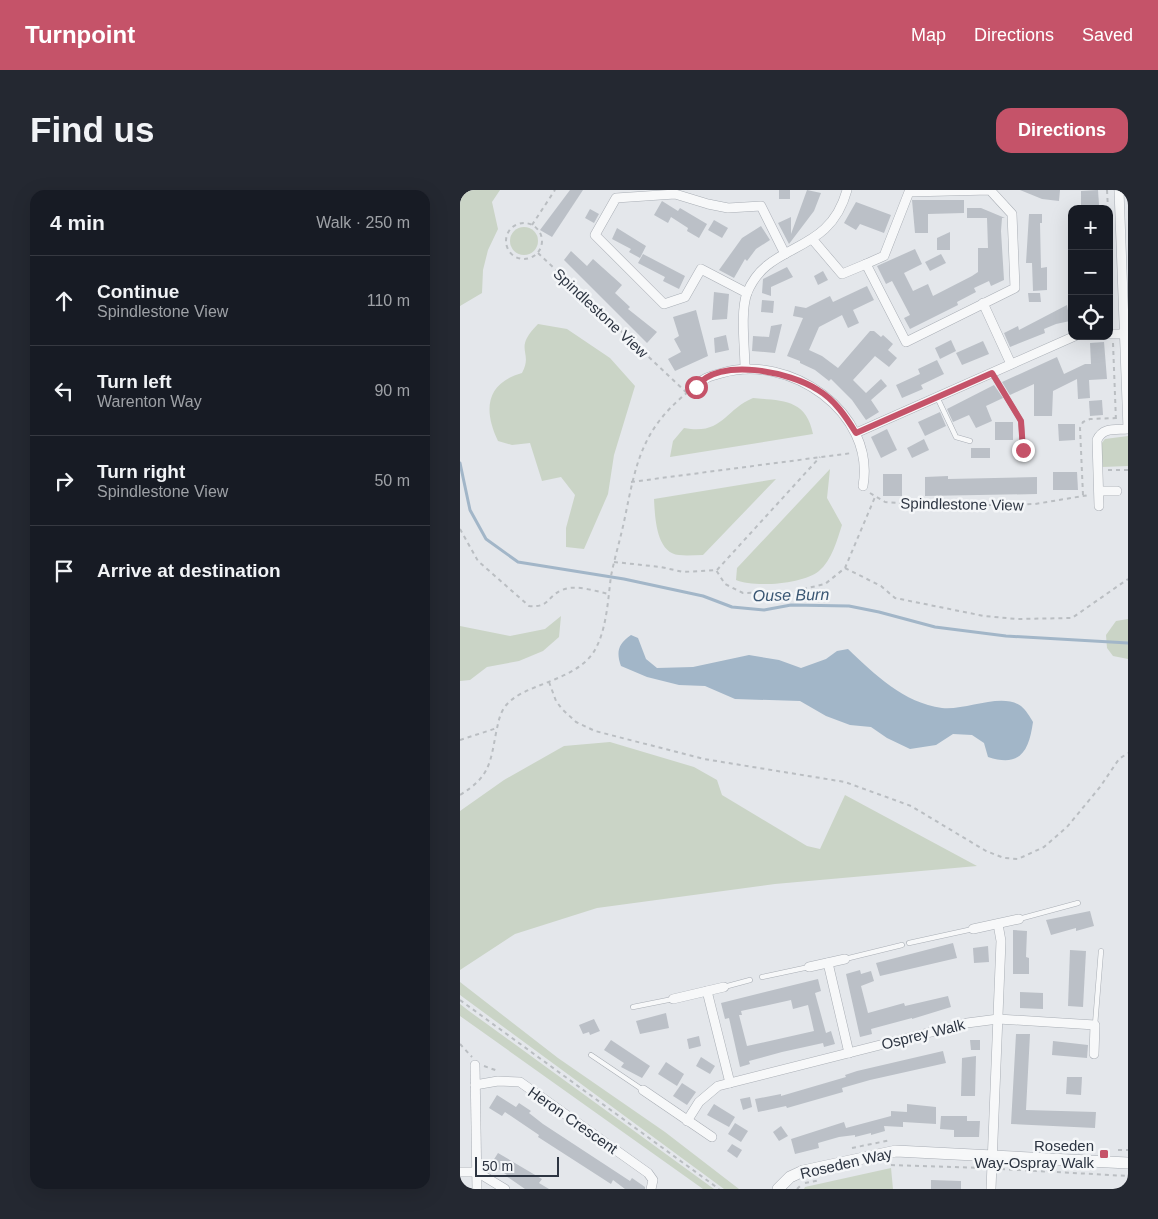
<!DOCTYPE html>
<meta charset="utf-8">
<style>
body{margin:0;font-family:Arial,sans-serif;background:#242831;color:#f1f3f6}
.controls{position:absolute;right:15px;top:15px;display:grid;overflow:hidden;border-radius:10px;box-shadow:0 5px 20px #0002}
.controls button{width:45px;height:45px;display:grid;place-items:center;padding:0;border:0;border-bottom:1px solid #363941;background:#171b24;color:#f1f3f6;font:25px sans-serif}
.scale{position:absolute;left:15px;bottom:12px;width:84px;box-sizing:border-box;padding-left:5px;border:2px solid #2d3542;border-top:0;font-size:14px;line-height:18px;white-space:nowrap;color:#2d3542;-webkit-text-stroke:4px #f4f6f8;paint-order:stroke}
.stop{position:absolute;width:15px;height:15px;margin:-11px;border:4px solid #c55369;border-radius:50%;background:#fff}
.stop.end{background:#c55369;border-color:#fff;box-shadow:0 1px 5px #0008}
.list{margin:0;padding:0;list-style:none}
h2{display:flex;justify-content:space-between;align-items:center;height:65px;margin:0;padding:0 20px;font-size:21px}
h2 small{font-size:16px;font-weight:400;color:#9ea1a6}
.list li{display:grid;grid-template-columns:32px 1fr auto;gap:15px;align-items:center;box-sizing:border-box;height:90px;padding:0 20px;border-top:1px solid #363941}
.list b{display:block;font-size:19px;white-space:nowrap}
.list p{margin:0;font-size:16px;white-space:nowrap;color:#9ea1a6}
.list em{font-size:16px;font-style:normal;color:#9ea1a6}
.icon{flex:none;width:28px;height:28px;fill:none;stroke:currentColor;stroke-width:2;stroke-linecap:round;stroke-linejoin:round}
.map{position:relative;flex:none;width:668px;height:999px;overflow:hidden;border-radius:15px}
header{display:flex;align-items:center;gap:30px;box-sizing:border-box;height:70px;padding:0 25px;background:#c55369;color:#fff}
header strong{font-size:24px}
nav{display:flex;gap:28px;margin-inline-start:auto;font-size:18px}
.intro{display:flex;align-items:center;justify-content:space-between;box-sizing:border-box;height:120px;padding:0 30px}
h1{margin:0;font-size:35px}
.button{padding:12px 22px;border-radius:15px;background:#c55369;color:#fff;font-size:18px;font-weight:700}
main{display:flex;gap:30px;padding:0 30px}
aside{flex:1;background:#171b24;border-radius:15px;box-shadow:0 5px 20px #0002}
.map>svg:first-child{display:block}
</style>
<header>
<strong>Turnpoint</strong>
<nav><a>Map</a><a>Directions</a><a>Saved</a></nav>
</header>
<div class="intro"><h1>Find us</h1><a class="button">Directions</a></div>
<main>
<aside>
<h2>4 min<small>Walk · 250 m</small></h2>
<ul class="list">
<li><svg class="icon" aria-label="ahead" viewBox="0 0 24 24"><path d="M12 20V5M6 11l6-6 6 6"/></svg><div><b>Continue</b><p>Spindlestone View</p></div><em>110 m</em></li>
<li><svg class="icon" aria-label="left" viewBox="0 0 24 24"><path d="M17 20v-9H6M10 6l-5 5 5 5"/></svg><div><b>Turn left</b><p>Warenton Way</p></div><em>90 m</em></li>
<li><svg class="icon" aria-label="right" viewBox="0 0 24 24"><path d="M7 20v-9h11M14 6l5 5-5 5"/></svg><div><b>Turn right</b><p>Spindlestone View</p></div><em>50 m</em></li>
<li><svg class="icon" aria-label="arrive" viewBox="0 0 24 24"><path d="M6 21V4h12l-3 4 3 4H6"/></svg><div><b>Arrive at destination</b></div></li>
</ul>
</aside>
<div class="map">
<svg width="668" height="999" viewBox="0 0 668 999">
<rect width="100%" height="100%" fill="#e4e7eb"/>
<!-- green -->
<g fill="#cad4c6">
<path d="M0,0H40L32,12L38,39L28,60L23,80L22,103L0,116Z"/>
<circle cx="64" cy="51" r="14"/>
<path d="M78,134L107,139L150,168L175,196L154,265L148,304L124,359L106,357V338L115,305L101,287L82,291L70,253L52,255L38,251C23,220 26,193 62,183C74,161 52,160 78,134Z"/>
<path d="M293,208C323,211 346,209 353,244L210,267L213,251L224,238C263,245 263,221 293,208Z"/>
<path d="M668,246V276L642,277L641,254L645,249Z"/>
<path d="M370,279L367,308L382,335C377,350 372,370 359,381C344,394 294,398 276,390L277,378Z"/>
<path d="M316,289L243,365C235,365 227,366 219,365C196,363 195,327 194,309Z"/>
<path d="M101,426L99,447L83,461L59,471L27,477L10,490L0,491V436L50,446L85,439Z"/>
<path d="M668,429V469L653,466L647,458L646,445L656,431Z"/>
<path d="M150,552L234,577L257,590L262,605L347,656L360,659L385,605L517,676L315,694L137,718L55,744L0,780V621L44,590L104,556Z"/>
<path d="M0,792L98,868L205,942L279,999H264L0,805Z"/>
<path d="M0,814L9,821L254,999H243L0,826Z"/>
<path d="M431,978L433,999H344L345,997Z"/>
</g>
<!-- water -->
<path fill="#a2b6c8" d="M171,445L178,448L186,469L197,478L233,477L289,465L319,470L341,478L366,469L377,461L388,459C414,484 444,513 482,518C505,521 541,502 561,516C566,520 570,527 573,532C569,560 561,578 528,567L524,553L512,545L493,544L476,555L450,559L427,548L411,537L390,535L366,526L340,511L275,509L245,496L219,495L187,487L161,476C156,462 158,454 171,445Z"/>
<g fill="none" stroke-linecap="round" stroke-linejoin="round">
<!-- stream -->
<path stroke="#a2b6c8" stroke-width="3" d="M0,273L10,320L26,349L58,372L164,389L243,406L272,417L304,420L331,415L389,416L419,422L475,437L546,446L668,453"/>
</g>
<!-- building -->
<g fill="#bbc0c7" fill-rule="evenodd">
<path d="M110,0H123L92,47L80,40Z"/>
<rect x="319" y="0" width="11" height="9"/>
<path d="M347,0L361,3L354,21L329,54L318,33L331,27V44Z"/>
<path d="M560,0H600L599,11L582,9Z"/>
<path d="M638,0L639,15L621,16V1Z"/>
<path d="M452,10H504V23L468,24V43H455Z"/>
<path d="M202,11L218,21L220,18L247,34L239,48L227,41L228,38L211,27L208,33L194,25Z"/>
<path d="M396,12L431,25L424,43L400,34L396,40L384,33Z"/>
<path d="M507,18H521L545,28H542L541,41L544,90L531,96L529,91L514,98L516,102L497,112L498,115L450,139L444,128L450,125L440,106L432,91L426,94L417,76L455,59L462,74L444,83L453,101L468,94L473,106L512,86L518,82V58H528L527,28H507Z"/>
<path d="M130,19L139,24L134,33L125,28Z"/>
<path d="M569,24H582V33H580L581,78L587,77V100L573,101L572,73H566Z"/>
<path d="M254,30L268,38L262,48L248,40Z"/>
<path d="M301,36L310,50L296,59L287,71L285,69L274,88L259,80L282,48Z"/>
<path d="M157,38L186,56L180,68L169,62L171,59L152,49Z"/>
<path d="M490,42V60H477V48Z"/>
<path d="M111,61L127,76L133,69L162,95L155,103L170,117L168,119L197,142L187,153L104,70Z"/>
<path d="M183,64L225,86L219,99L203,91L205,87L178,73Z"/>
<path d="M481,64L486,73L470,81L465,72Z"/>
<path d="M327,77L333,87L311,97V106L302,103L303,89Z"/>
<path d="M363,81L368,90L358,95L354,86Z"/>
<path d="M407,96L414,110L393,120L399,133L388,138L382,125L359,137L349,160L362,166L378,178L410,141H414L421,147L423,145L433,154L428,160L437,168L429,177L415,166L393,190L406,203L421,189L427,196L411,210L419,222L406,230L392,210L371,189L369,191L355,180L340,173V171L327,166L343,128L333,126L335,116L346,118L370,106L373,112Z"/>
<path d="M254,102L269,104L267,129L252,130Z"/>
<path d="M568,103H580L581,112H569Z"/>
<path d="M302,110L314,111L313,123L301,122Z"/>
<path d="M607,115L610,131L596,134L584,139L585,143L550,157L544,143L558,136L559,140Z"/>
<path d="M236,120L248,166L215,181L208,169L221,162L214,149L219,146L213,127Z"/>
<path d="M322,134L315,163L292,161L293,146L309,147L311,136Z"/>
<path d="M266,145L269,160L255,163L254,148Z"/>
<path d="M491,150L496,161L480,169L475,158Z"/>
<path d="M523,151L529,164L502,175L496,163Z"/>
<path d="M644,152L647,189L629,190L630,208L618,209L617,189L593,201L592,226H574V194L550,205L542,192L597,167L604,184L625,174H631L630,153Z"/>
<path d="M477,170L484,184L461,195L463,199L442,208L436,195L460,184L458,179Z"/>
<path d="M534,195L543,208L526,216L532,231L516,238L509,225L493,232L487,219Z"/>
<path d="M642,210L643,225L630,226L629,211Z"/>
<path d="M480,222L486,236L465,246L458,232Z"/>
<rect x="535" y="232" width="18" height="18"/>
<path d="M598,234H615V250L599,251Z"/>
<path d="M427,239L437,260L421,268L411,247Z"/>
<path d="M464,249L469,260L452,268L447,258Z"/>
<rect x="511" y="258" width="19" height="10"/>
<path d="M593,282H617L618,300H593Z"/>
<rect x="423" y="284" width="19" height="22"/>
<path d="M488,286V289L577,287V304L465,306V287Z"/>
<path d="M630,721L634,736L616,741V738L591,745L586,730Z"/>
<path d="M553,740L567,741L566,767L569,768V784H553Z"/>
<path d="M493,753L497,768L420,786L416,773Z"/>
<path d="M528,756L529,772L514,773L513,758Z"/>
<path d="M610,760L626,761L623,817L608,816Z"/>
<path d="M400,780L401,784L411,781L414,791L401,796L408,823L444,813L445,816L488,806L491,817L452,829V828L411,839L412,844L400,847L386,784Z"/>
<path d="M358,789L361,801L355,803L366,843L371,841L375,854L364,857L363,853L322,862L289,871L290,874L280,877L269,828L265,829L261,813ZM331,810L333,819L348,815L354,841L287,856L279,825H282L281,821Z"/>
<path d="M560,802L583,803V819L560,818Z"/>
<path d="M206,823L209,838L180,844L176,831Z"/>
<path d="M134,829L140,841L130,845L129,842L123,844L119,835Z"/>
<path d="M556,844H570L566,920L636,922L635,938L551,934Z"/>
<path d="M239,846L241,856L229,859L227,849Z"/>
<path d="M151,850L190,876L182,888L161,877L164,873L144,860Z"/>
<path d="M510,850H520V860H511Z"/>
<path d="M593,851L628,855L627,868L592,865Z"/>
<path d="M483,861L486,873L410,890L382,898L383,902L327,918L326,916L298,922L295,909L321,904V906L386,887L385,885L397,881Z"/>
<path d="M516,866L515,906H501L502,868Z"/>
<path d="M241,867L255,876L250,884L236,876Z"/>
<path d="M206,872L224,884L217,896L198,884Z"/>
<path d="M607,887H622L621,905L606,904Z"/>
<path d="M222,893L236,902L227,915L213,906Z"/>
<path d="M37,905L56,917L59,913L71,921L69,923L83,934L170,991L172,988L185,997V999H165L153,990L151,994L78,947L79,945L45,922L42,926L29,918Z"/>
<path d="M290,907L292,917L283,920L280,909Z"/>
<path d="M254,914L275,927L269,937L247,925Z"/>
<path d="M447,914L476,917V934L443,932V937L424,936L425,941L411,945V943L395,947V945L379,947L358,953L359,958L335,964L331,949L384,932L386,938L431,926V921L447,922Z"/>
<path d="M481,926H507V931H520L519,947H494V940L480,939Z"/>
<path d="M275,933L288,941L281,952L268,944Z"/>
<path d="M321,936L328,946L319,951L313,942Z"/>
<path d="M272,954L282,960L277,968L267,961Z"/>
<path d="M38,963L82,989L79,993L89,999H65L46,986L47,985L31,974Z"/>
<path d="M471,990L501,991V999H471Z"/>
</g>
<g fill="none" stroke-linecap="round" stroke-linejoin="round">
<!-- service casing -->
<g stroke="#a9aeb5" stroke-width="5.5">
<g id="service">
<path d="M532,183L561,231L563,260"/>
<path d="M477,207L496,247L510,251"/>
<path d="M559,729L618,713"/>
<path d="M449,753L513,739"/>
<path d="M385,769L442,755"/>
<path d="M302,787L349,777"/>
<path d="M264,797L290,790"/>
<path d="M173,817L213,809"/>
<path d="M635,835L641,761"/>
<path d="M131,865L183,900"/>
</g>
</g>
<!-- minor casing -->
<g stroke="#a9aeb5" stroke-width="10">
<g id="minor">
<path d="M530,0L552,24L555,98L446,152L406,74L424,66L449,2Z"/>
<path d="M353,50L382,84L406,74"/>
<path d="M287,103L241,79L225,107L204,114L135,45L156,8L215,4L248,14L268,18L301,16L325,64"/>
<path d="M523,113L551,174"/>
<path d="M649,144H664"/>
<path d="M285,179C285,158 280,122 287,103C308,50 369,67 387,0"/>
<path d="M236,197C242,188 251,186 262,183C329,163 416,222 403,296"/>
<path d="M396,243L615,146"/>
<path d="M639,301H657"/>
<path d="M639,316L637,250C643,237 655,240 668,239L659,0"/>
<path d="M513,739L559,729"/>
<path d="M368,773L389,863"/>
<path d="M349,777L385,769"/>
<path d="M247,801L270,893"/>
<path d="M213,809L264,797"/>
<path d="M15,875L17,999"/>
<path d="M15,895L38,891L60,892L188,983L193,990L191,999"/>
<path d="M183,900L252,947"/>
<path d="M227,931L239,912L258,896L507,833L538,829L635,835L634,864"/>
<path d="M0,982H17L45,999"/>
<path d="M531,999L541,751L538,734"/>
</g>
</g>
<!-- tertiary casing -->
<g stroke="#a9aeb5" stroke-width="12">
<path id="tertiary" d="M318,999L330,987L343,981L436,961L668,973"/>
</g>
<!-- path -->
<g stroke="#babec2" stroke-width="2" stroke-dasharray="4 4" stroke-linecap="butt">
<path d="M647,0L648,19"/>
<circle cx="64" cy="51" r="18"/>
<path d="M72,35L95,0"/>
<path d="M649,56L652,134"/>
<path d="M78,63L227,203"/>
<path d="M653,153L656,231"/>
<path d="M648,280H668"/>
<path d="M171,292L392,263"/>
<path d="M410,303L425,312L489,316L575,314L629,305"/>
<path d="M623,305L620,238L623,232L630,229L656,228"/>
<path d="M0,339L18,371L69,416C90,418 87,406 102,400C116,394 134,401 149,404"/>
<path d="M154,372L201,377L223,382L256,380L265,394L283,403L331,402L365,394L385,378L415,307"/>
<path d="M385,378L421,396L435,408L524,426L557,429L612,428L668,389"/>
<path d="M257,380L360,267"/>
<path d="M89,492L96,511L102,519L116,532L135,541L244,569L385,592L451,616L526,661L544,668L558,669L584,657L607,637L640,597L659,569L668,563"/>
<path d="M0,550L37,538"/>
<path d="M0,605C29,587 30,575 36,543C38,534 39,526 44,518C61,492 120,493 137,456C147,435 148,409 151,386C155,366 161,347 165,327C176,273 182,239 228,202"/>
<path d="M0,810L259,999"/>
<path d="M0,854L12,867"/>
<path d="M24,876L38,881"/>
<path d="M392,958L431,950"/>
<path d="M658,960H668"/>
<path d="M431,975L523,978"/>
<path d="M541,979L668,986"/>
<path d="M345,993L360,990"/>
<path d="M337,999L341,995"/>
</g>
<!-- service -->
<use href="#service" stroke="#f7f8f9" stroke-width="4.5"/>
<!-- minor -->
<use href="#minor" stroke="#f7f8f9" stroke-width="9"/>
<!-- tertiary -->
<use href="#tertiary" stroke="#f7f8f9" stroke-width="11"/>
</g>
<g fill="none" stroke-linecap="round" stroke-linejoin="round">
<!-- route -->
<path stroke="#c55369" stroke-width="6" d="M236,197C258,166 331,182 358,200C375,210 386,227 396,243L532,183L561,231L563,260"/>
</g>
<!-- markers -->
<rect fill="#c55369" stroke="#f4f6f8" stroke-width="2" x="639" y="959" width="10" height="10" rx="2.5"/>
<g text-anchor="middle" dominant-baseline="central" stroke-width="5" stroke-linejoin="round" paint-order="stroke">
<!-- street labels -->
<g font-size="15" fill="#2d3542" stroke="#f4f6f8">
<text transform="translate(141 123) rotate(43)">Spindlestone View</text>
<text transform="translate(502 314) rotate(1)">Spindlestone View</text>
<text transform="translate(463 844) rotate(-14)">Osprey Walk</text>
<text transform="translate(113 930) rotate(35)">Heron Crescent</text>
<text transform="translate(386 973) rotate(-13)">Roseden Way</text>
</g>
<!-- poi labels -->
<g font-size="15" fill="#2d3542" stroke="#f4f6f8" text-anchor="end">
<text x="634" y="955">Roseden<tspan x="634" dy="17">Way-Ospray Walk</tspan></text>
</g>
<!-- water labels -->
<g font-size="16" font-style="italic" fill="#395673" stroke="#f4f6f8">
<text transform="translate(331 405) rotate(-1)">Ouse Burn</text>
</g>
</g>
</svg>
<div class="controls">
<button>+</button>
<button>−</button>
<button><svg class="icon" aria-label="locate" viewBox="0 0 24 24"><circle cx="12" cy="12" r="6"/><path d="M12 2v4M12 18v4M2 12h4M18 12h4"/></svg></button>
</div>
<div class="scale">50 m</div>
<div class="stop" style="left:236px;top:197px"></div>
<div class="stop end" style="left:563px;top:260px"></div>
</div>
</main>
